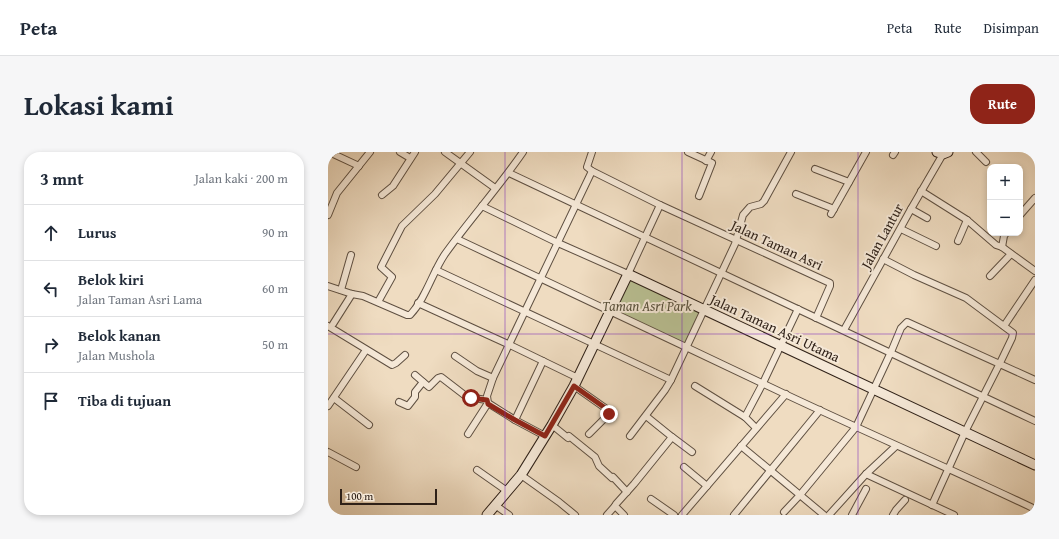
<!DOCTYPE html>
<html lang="id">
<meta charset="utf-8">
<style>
body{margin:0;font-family:"Gentium Book Plus",serif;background:#f6f6f7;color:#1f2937}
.controls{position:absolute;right:12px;top:12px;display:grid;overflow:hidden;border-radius:8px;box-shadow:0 2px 6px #0003}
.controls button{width:36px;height:36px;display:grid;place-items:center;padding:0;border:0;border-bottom:1px solid #e0e1e3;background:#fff;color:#1f2937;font:20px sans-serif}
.scale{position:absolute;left:12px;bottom:10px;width:97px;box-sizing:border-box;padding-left:4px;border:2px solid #2f2118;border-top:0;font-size:11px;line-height:14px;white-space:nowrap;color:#2f2118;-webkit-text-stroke:3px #f5e8d7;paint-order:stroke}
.stop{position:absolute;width:12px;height:12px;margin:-9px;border:3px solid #8f2418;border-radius:50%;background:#fff}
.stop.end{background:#8f2418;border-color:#fff;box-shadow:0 1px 4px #0008}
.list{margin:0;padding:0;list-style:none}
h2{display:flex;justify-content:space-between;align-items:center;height:52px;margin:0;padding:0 16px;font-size:17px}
h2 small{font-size:13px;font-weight:400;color:#747a83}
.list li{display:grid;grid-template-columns:26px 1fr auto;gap:12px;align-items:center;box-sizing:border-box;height:56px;padding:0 16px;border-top:1px solid #e0e1e3}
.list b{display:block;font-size:15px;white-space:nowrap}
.list p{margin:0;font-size:13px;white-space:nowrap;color:#747a83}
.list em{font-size:13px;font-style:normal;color:#747a83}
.icon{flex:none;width:22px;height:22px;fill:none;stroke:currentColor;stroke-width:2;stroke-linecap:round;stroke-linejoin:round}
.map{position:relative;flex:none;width:707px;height:363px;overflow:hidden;border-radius:16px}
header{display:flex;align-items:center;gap:24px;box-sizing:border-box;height:56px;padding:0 20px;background:#fff;border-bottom:1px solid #e0e1e3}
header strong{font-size:19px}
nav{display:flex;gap:22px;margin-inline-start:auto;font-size:14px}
.intro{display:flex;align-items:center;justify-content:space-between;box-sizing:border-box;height:96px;padding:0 24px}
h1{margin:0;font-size:28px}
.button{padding:10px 18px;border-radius:16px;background:#8f2418;color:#fff;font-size:14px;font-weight:700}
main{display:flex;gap:24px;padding:0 24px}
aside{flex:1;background:#fff;border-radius:16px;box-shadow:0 2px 6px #0003}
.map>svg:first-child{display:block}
</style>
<header>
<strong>Peta</strong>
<nav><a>Peta</a><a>Rute</a><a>Disimpan</a></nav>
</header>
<div class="intro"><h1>Lokasi kami</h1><a class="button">Rute</a></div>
<main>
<aside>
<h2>3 mnt<small>Jalan kaki · 200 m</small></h2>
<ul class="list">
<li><svg class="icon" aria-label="ahead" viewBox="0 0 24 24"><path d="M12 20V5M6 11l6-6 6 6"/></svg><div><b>Lurus</b></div><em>90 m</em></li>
<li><svg class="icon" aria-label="left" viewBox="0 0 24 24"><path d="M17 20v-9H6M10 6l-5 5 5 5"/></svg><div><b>Belok kiri</b><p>Jalan Taman Asri Lama</p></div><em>60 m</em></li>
<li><svg class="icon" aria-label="right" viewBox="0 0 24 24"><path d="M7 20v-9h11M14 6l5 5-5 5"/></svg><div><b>Belok kanan</b><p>Jalan Mushola</p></div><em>50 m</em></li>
<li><svg class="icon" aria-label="arrive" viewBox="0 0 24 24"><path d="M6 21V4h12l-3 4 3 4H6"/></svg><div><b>Tiba di tujuan</b></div></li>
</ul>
</aside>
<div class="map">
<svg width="707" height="363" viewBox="0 0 707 363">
<rect width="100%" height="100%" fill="#efdcc1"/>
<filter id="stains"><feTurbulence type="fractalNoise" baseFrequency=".005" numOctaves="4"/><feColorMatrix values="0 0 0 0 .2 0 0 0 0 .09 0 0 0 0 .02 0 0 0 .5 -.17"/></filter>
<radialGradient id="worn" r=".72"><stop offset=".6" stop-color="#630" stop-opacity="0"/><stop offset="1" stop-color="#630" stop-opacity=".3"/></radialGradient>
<!-- green -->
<path fill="#b9c093" stroke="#747056" d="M299,121L375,158L358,194L281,160Z"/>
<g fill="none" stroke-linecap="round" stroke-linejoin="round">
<!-- street casing -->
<g stroke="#5f5042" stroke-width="8">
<g id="street">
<path d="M1,0L31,14"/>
<path d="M72,0L82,6"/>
<path d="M117,0L167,36"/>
<path d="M264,0L259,15L264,19L332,53L502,131V134L488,166"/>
<path d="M360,0L384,11L371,44"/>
<path d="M648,0L658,10"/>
<path d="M565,3L567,0"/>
<path d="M378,9L383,0"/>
<path d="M487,17L521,30"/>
<path d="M181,21L707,269"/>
<path d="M593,39L639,68L668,93L674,95L707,119"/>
<path d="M468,42L506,57"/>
<path d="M54,43L65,34L87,0"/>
<path d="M154,54L230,91L300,122L332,53"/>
<path d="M583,57L599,66"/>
<path d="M503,62L538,0"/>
<path d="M0,63L9,41L42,0"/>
<path d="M692,63L707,46"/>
<path d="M573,77L608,94"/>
<path d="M129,87C239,138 349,191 459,243C542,282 625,318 707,357"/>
<path d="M630,89L639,68"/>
<path d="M674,95L676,84L678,81"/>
<path d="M555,107L586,123L638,146L685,181L684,186L672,211L637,280L604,353"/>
<path d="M108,118L343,228"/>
<path d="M662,124L683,102"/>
<path d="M0,134L24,142L35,144L79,163H82C98,146 104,121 117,102C142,67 171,35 195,0"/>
<path d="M13,138L23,103"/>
<path d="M50,150L64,125L53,115L74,74L107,42L142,0"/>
<path d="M90,151L182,193L250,226"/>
<path d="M5,172L24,142"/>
<path d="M0,174L64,213L68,211L77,203"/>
<path d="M676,174L707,128"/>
<path d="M516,178L583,57L615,2"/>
<path d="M127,204L149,219L165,226"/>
<path d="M87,223L101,235L110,226L113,225L139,245L159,248"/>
<path d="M246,234L280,258L281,262L261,282"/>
<path d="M367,234L417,265"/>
<path d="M6,246L41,273"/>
<path d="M71,250L80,254L87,245V240L95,230"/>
<path d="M0,254L38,198"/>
<path d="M187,268L215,209"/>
<path d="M224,273L240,286L241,284L267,305L271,314L284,326L285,325L299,340"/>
<path d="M428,276L417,265L435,231L470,157"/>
<path d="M140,282L160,251"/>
<path d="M217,284L187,268L160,251L159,244L165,226L264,19"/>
<path d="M302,284L337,238L343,228L407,92L415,63L422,55L433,52L436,49L463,0"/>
<path d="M344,285L364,300"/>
<path d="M413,294L496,363"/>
<path d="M0,300L28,315"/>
<path d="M356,315L379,334"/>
<path d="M149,318L179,339"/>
<path d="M538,322L626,363"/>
<path d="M193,323L231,350L247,363"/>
<path d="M323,347L346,363"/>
<path d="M167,353L181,363"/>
<path d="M456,360L472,343L528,275L563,200L573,176L579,170L707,228"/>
<path d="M279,363L287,354"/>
<path d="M296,363L287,354L288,352L306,332L344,285L318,264"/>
<path d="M354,363L458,242"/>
<path d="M406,363L492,258"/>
<path d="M501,363L538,322L568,294"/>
<path d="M524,363L538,337"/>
<path d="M565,363L568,358L577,348"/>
</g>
</g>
<!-- secondary casing -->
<g stroke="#2f2118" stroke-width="11">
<g id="secondary">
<path d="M609,0L615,2L620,0"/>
<path d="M159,363L193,323L224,273L246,234L300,122L707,313"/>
</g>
</g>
<!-- street -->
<use href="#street" stroke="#f5e8d7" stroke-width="6"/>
<!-- secondary -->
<use href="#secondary" stroke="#f5e8d7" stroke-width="9"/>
</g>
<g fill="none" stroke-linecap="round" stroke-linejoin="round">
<!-- route -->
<path stroke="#8f2418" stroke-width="5" d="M143,246L159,248L160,252L187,268L217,284L246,234L280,258L281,262"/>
</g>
<!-- grid -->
<path fill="none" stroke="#7b2cbf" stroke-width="1" stroke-opacity="0.55" d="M177,0V363M354,0V363M530,0V363M0,182H707"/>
<g text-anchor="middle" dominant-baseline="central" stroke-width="4" stroke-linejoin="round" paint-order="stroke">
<!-- street labels -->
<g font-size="14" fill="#2f2118" stroke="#f5e8d7">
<text transform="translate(554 84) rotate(-61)">Jalan Lantur</text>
<text transform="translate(449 93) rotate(25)">Jalan Taman Asri</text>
<text transform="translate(447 176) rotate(25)">Jalan Taman Asri Utama</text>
</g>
<!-- park labels -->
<g font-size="14" font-style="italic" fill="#58513d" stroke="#f5e8d7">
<text x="319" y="154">Taman Asri Park</text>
</g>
</g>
<rect width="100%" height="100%" filter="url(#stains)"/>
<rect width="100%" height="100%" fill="url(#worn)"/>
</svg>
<div class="controls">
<button>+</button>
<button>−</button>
</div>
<div class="scale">100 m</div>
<div class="stop" style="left:143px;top:246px"></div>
<div class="stop end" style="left:281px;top:262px"></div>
</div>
</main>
